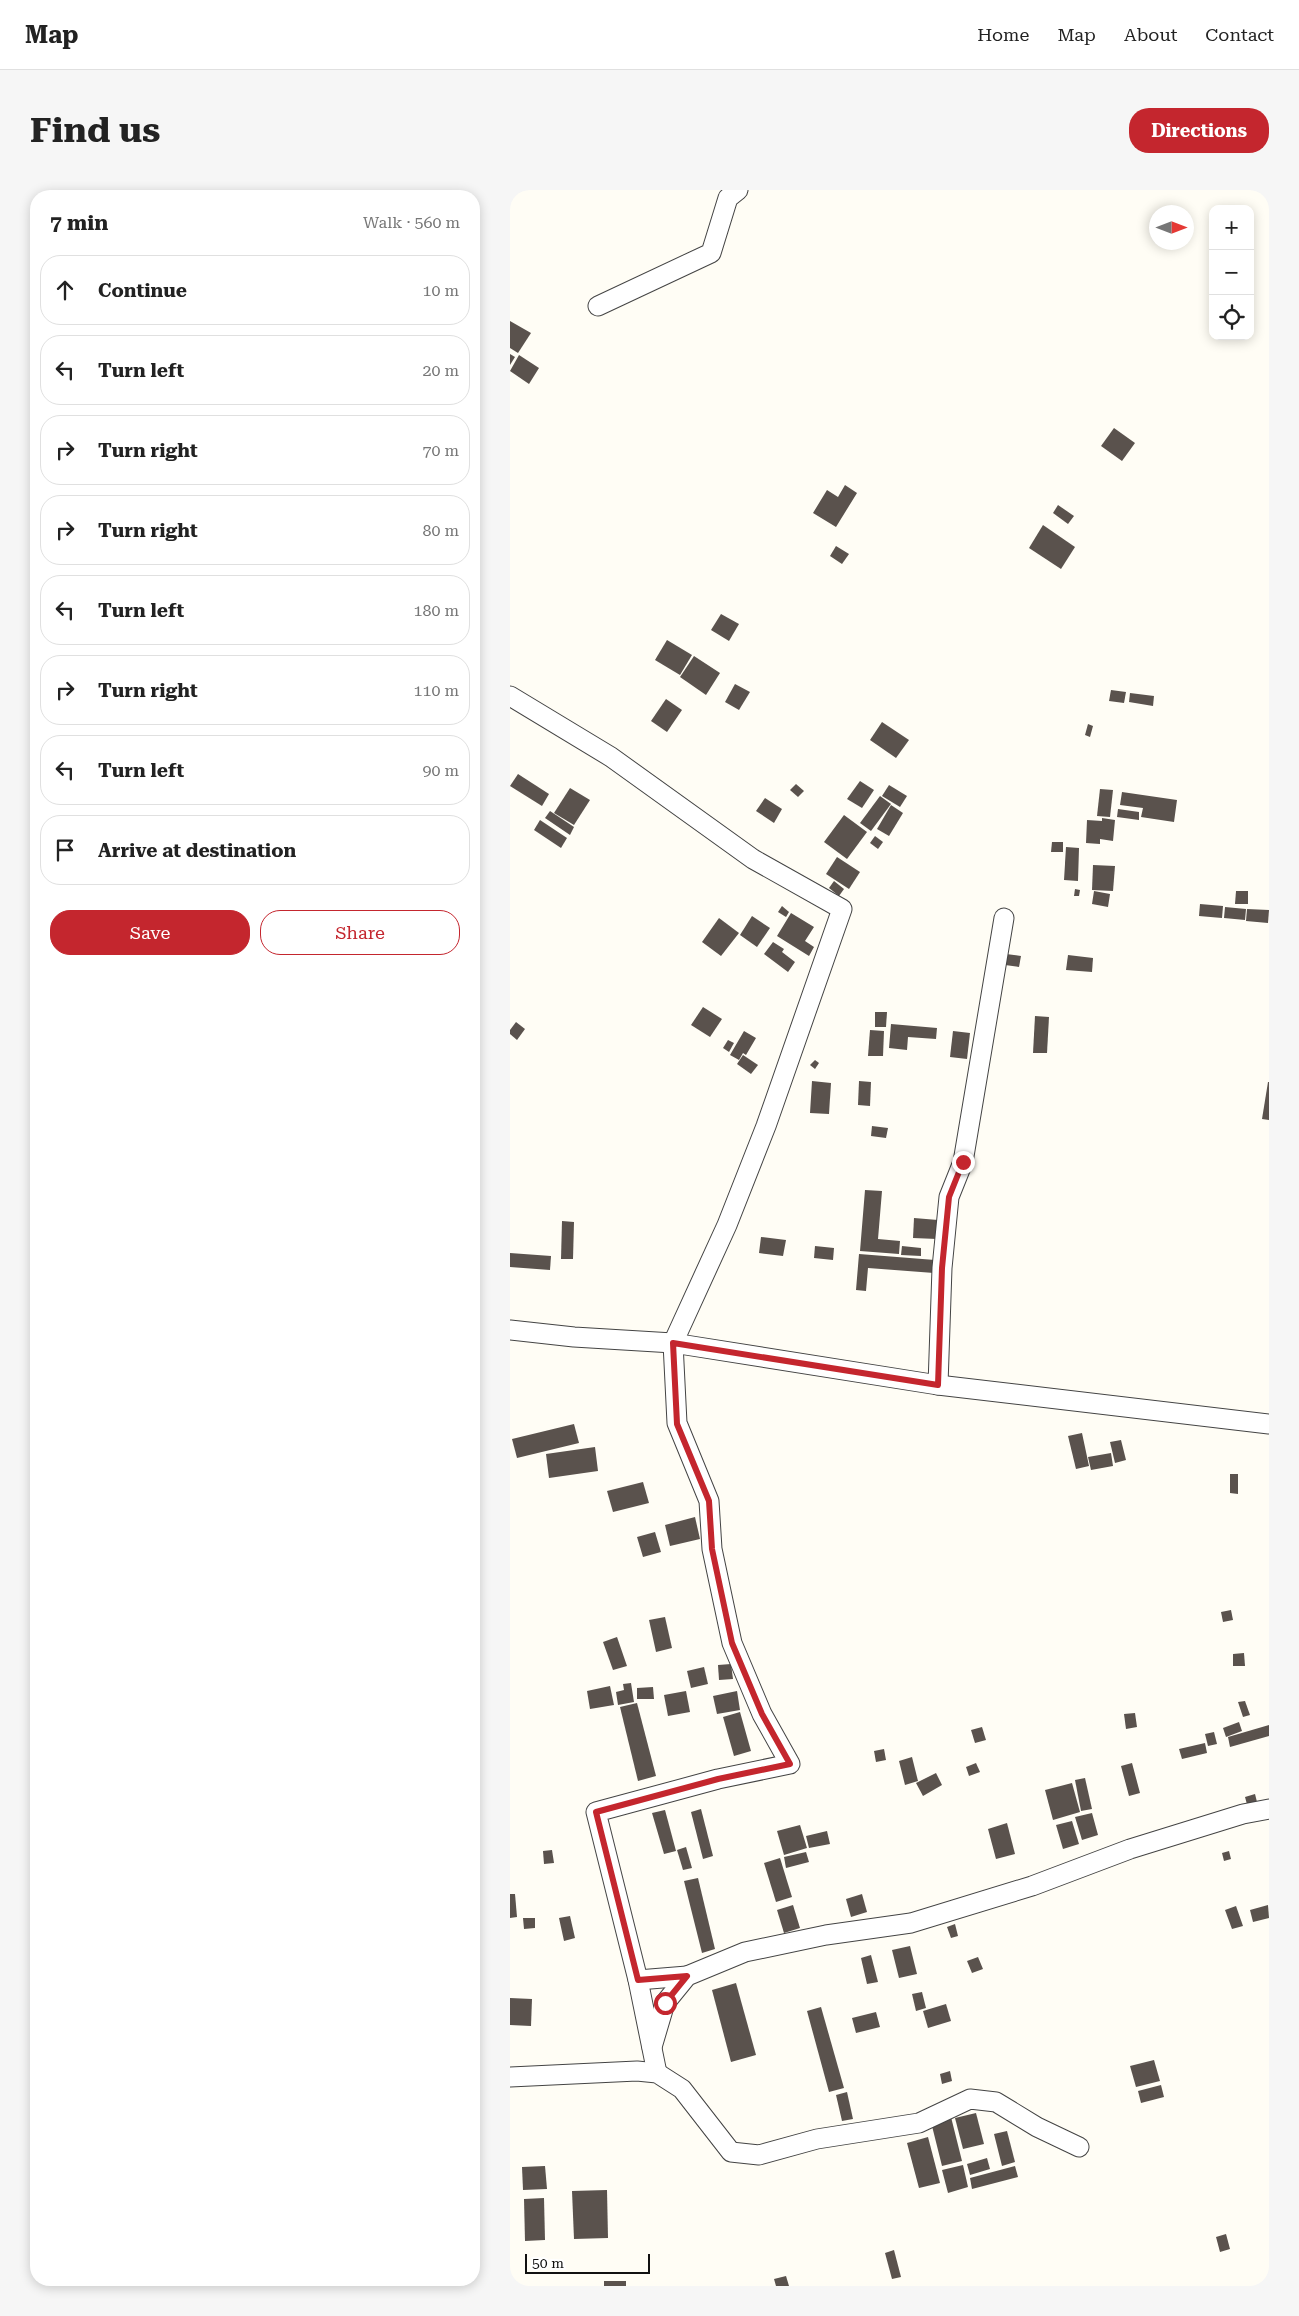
<!DOCTYPE html>
<meta charset="utf-8">
<style>
body{margin:0;font-family:"Roboto Serif",serif;background:#f6f6f6;color:#222}
.controls{position:absolute;right:15px;top:15px;display:grid;overflow:hidden;border-radius:10px;box-shadow:0 2px 12px #0003}
.controls button{width:45px;height:45px;display:grid;place-items:center;padding:0;border:0;border-bottom:1px solid #e0e0e0;background:#fff;color:#222;font:25px sans-serif}
.compass{position:absolute;left:639px;top:15px;width:45px;height:45px;border-radius:50%;background:#fff;box-shadow:0 2px 12px #0003;rotate:90deg}
.scale{position:absolute;left:15px;bottom:12px;width:125px;box-sizing:border-box;padding-left:5px;border:2px solid #111;border-top:0;font-size:14px;line-height:18px;white-space:nowrap;color:#111;-webkit-text-stroke:4px #fff;paint-order:stroke}
.stop{position:absolute;width:15px;height:15px;margin:-11px;border:4px solid #c4262e;border-radius:50%;background:#fff}
.stop.end{background:#c4262e;border-color:#fff;box-shadow:0 1px 5px #0008}
.list{margin:0;padding:0;list-style:none}
h2{display:flex;justify-content:space-between;align-items:center;height:65px;margin:0;padding:0 20px;font-size:21px}
h2 small{font-size:16px;font-weight:400;color:#767676}
.list li{display:grid;grid-template-columns:32px 1fr auto;gap:15px;align-items:center;box-sizing:border-box;height:70px;margin:0 10px 10px;padding:0 10px;border:1px solid #e0e0e0;border-radius:20px}
.list b{display:block;font-size:19px;white-space:nowrap}
.list em{font-size:16px;font-style:normal;color:#767676}
.actions{display:flex;gap:10px;padding:15px 20px}
.actions a{flex:1;padding:11px 0;border:1px solid #c4262e;border-radius:20px;text-align:center;font-size:18px;color:#c4262e}
.actions .main{background:#c4262e;color:#fff}
.icon{flex:none;width:28px;height:28px;fill:none;stroke:currentColor;stroke-width:2;stroke-linecap:round;stroke-linejoin:round}
.map{position:relative;flex:none;width:759px;height:2096px;overflow:hidden;border-radius:20px}
header{display:flex;align-items:center;gap:30px;box-sizing:border-box;height:70px;padding:0 25px;background:#fff;border-bottom:1px solid #e0e0e0}
header strong{font-size:24px}
nav{display:flex;gap:28px;margin-inline-start:auto;font-size:18px}
.intro{display:flex;align-items:center;justify-content:space-between;box-sizing:border-box;height:120px;padding:0 30px}
h1{margin:0;font-size:35px}
.button{padding:12px 22px;border-radius:20px;background:#c4262e;color:#fff;font-size:18px;font-weight:700}
main{display:flex;gap:30px;padding:0 30px}
aside{flex:1;background:#fff;border-radius:20px;box-shadow:0 2px 12px #0003}
.map>svg:first-child{display:block}
</style>
<header>
<strong>Map</strong>
<nav><a>Home</a><a>Map</a><a>About</a><a>Contact</a></nav>
</header>
<div class="intro"><h1>Find us</h1><a class="button">Directions</a></div>
<main>
<aside>
<h2>7 min<small>Walk · 560 m</small></h2>
<ul class="list">
<li><svg class="icon" aria-label="ahead" viewBox="0 0 24 24"><path d="M12 20V5M6 11l6-6 6 6"/></svg><div><b>Continue</b></div><em>10 m</em></li>
<li><svg class="icon" aria-label="left" viewBox="0 0 24 24"><path d="M17 20v-9H6M10 6l-5 5 5 5"/></svg><div><b>Turn left</b></div><em>20 m</em></li>
<li><svg class="icon" aria-label="right" viewBox="0 0 24 24"><path d="M7 20v-9h11M14 6l5 5-5 5"/></svg><div><b>Turn right</b></div><em>70 m</em></li>
<li><svg class="icon" aria-label="right" viewBox="0 0 24 24"><path d="M7 20v-9h11M14 6l5 5-5 5"/></svg><div><b>Turn right</b></div><em>80 m</em></li>
<li><svg class="icon" aria-label="left" viewBox="0 0 24 24"><path d="M17 20v-9H6M10 6l-5 5 5 5"/></svg><div><b>Turn left</b></div><em>180 m</em></li>
<li><svg class="icon" aria-label="right" viewBox="0 0 24 24"><path d="M7 20v-9h11M14 6l5 5-5 5"/></svg><div><b>Turn right</b></div><em>110 m</em></li>
<li><svg class="icon" aria-label="left" viewBox="0 0 24 24"><path d="M17 20v-9H6M10 6l-5 5 5 5"/></svg><div><b>Turn left</b></div><em>90 m</em></li>
<li><svg class="icon" aria-label="arrive" viewBox="0 0 24 24"><path d="M6 21V4h12l-3 4 3 4H6"/></svg><div><b>Arrive at destination</b></div></li>
</ul>
<div class="actions"><a class="main">Save</a><a>Share</a></div>
</aside>
<div class="map">
<svg width="759" height="2096" viewBox="0 0 759 2096">
<rect width="100%" height="100%" fill="#fffdf5"/>
<!-- building -->
<g fill="#5a524d">
<path d="M0,131L21,143L8,163L0,158Z"/>
<path d="M0,164L5,167L0,175Z"/>
<path d="M9,165L29,178L19,194L0,181Z"/>
<path d="M604,238L625,253L612,271L591,256Z"/>
<path d="M335,295L347,303L326,337L303,323L317,300L328,307Z"/>
<path d="M548,315L564,326L558,334L543,323Z"/>
<path d="M533,335L565,357L551,379L519,358Z"/>
<path d="M326,356L339,364L332,374L320,366Z"/>
<path d="M211,424L229,434L219,451L201,440Z"/>
<path d="M157,450L182,465L170,485L145,470Z"/>
<path d="M184,466L210,483L196,505L170,487Z"/>
<path d="M225,494L240,502L229,520L215,512Z"/>
<path d="M601,500L616,502L614,513L599,511Z"/>
<path d="M620,503L644,506L643,516L619,512Z"/>
<path d="M156,509L172,520L157,542L141,531Z"/>
<path d="M372,532L399,550L386,568L360,550Z"/>
<path d="M578,534L583,536L580,547L575,545Z"/>
<path d="M8,584L39,604L32,616L0,596Z"/>
<path d="M350,591L364,600L352,618L337,609Z"/>
<path d="M286,594L294,601L288,607L280,600Z"/>
<path d="M379,595L397,606L390,617L372,606Z"/>
<path d="M60,598L80,610L64,635L44,623Z"/>
<path d="M590,599L603,600L600,627L587,626Z"/>
<path d="M612,602L667,610L664,632L631,627L633,618L610,615Z"/>
<path d="M370,606L381,614L361,641L350,633Z"/>
<path d="M255,608L272,619L264,633L246,621Z"/>
<path d="M381,615L393,623L379,646L367,639Z"/>
<path d="M608,619L629,622V630L607,627Z"/>
<path d="M40,621L64,637L60,645L35,628Z"/>
<path d="M334,625L357,642L337,669L314,652Z"/>
<path d="M592,628L605,630L603,651L590,649V654L576,653L577,630L592,631Z"/>
<path d="M30,630L57,648L51,658L24,640Z"/>
<path d="M365,646L373,652L368,659L360,653Z"/>
<path d="M542,652H553V662H541Z"/>
<path d="M556,657L569,658L568,691L554,690Z"/>
<path d="M327,667L350,682L339,699L316,684Z"/>
<path d="M583,675L605,676L603,701L582,700Z"/>
<path d="M324,691L334,699L329,706L319,698Z"/>
<path d="M565,699L570,700L569,706H564Z"/>
<path d="M584,701L600,704L598,717L582,714Z"/>
<path d="M726,701H738V714H725Z"/>
<path d="M690,714L713,716L712,728L689,726Z"/>
<path d="M272,716L279,722L276,727L268,722Z"/>
<path d="M715,717L736,719L735,730L714,728Z"/>
<path d="M737,719L759,720L758,733L736,731Z"/>
<path d="M281,723L304,737L295,751L304,757L299,766L267,746Z"/>
<path d="M242,726L260,738L247,757L230,745Z"/>
<path d="M209,728L229,743L211,766L192,752Z"/>
<path d="M263,752L274,759L272,762L285,772L278,782L254,764Z"/>
<path d="M496,764L511,766L509,777L495,775Z"/>
<path d="M558,765L583,768L582,782L556,780Z"/>
<path d="M193,817L212,829L200,847L181,835Z"/>
<path d="M365,822H377L376,837H365Z"/>
<path d="M525,826L539,827L537,863H523Z"/>
<path d="M6,832L15,839L7,850L0,844V840Z"/>
<path d="M381,834L427,838L426,849L398,847L397,860L379,858Z"/>
<path d="M360,840L374,841L373,866H358Z"/>
<path d="M234,841L246,848L236,865L233,863L229,870L220,865Z"/>
<path d="M443,841L460,843L457,869L440,867Z"/>
<path d="M218,850L224,853L219,862L213,858Z"/>
<path d="M233,865L248,875L241,884L227,874Z"/>
<path d="M305,870L309,873L305,879L300,875Z"/>
<path d="M302,891L321,893L319,924L300,923Z"/>
<path d="M349,891L361,892L360,916L348,915Z"/>
<path d="M758,892H759V930L752,929Z"/>
<path d="M362,936L378,938L376,948L361,946Z"/>
<path d="M355,1000L372,1001L368,1049L390,1051L389,1064L350,1061Z"/>
<path d="M404,1028L428,1030L427,1049L403,1048Z"/>
<path d="M52,1031L64,1032L63,1069H51Z"/>
<path d="M251,1047L276,1050L273,1066L249,1063Z"/>
<path d="M305,1056L324,1058L323,1070L304,1068Z"/>
<path d="M392,1056L411,1058V1066L391,1065Z"/>
<path d="M0,1063L41,1066L40,1080L0,1077Z"/>
<path d="M349,1064L425,1070L424,1083L358,1078L356,1101L346,1100Z"/>
<path d="M64,1234L69,1253L7,1268L2,1249Z"/>
<path d="M572,1243L579,1276L566,1279L558,1246Z"/>
<path d="M611,1250L616,1270L605,1273L600,1252Z"/>
<path d="M85,1257L88,1281L39,1288L36,1264Z"/>
<path d="M601,1263L603,1276L581,1280L578,1267Z"/>
<path d="M720,1284H728V1304L720,1303Z"/>
<path d="M133,1292L139,1313L103,1322L97,1301Z"/>
<path d="M185,1327L190,1349L160,1356L155,1335Z"/>
<path d="M145,1342L151,1362L133,1367L127,1347Z"/>
<path d="M721,1420L723,1430L713,1432L711,1422Z"/>
<path d="M155,1427L162,1458L146,1462L139,1430Z"/>
<path d="M107,1447L117,1476L103,1480L93,1452Z"/>
<path d="M734,1463L735,1476H723V1464Z"/>
<path d="M221,1474L223,1489L209,1490L208,1475Z"/>
<path d="M194,1477L198,1494L181,1498L177,1481Z"/>
<path d="M121,1493L124,1512L108,1515L106,1502L114,1500L113,1494Z"/>
<path d="M100,1496L104,1515L80,1519L77,1501Z"/>
<path d="M143,1497L144,1509H127V1498Z"/>
<path d="M176,1501L180,1522L158,1526L154,1505Z"/>
<path d="M227,1501L230,1520L207,1524L203,1506Z"/>
<path d="M735,1511L740,1525L733,1527L728,1512Z"/>
<path d="M127,1513L146,1586L128,1591L110,1517Z"/>
<path d="M230,1522L241,1561L224,1566L213,1527Z"/>
<path d="M625,1523L627,1537L616,1539L614,1524Z"/>
<path d="M729,1532L732,1541L716,1547L713,1538Z"/>
<path d="M759,1535V1546L720,1557L718,1547Z"/>
<path d="M472,1537L476,1550L465,1553L461,1540Z"/>
<path d="M704,1542L707,1554L698,1556L695,1544Z"/>
<path d="M695,1553L697,1563L672,1569L669,1559Z"/>
<path d="M374,1559L376,1570L366,1572L364,1561Z"/>
<path d="M402,1567L408,1591L395,1595L389,1571Z"/>
<path d="M466,1573L470,1582L459,1586L456,1577Z"/>
<path d="M622,1573L630,1603L619,1606L611,1576Z"/>
<path d="M426,1583L432,1595L413,1606L406,1593Z"/>
<path d="M575,1588L582,1619L571,1621L565,1590Z"/>
<path d="M562,1593L570,1622L543,1630L535,1600Z"/>
<path d="M745,1604L748,1616L738,1618L735,1607Z"/>
<path d="M191,1619L203,1666L193,1669L181,1622Z"/>
<path d="M155,1620L166,1661L154,1664L142,1623Z"/>
<path d="M582,1623L588,1645L572,1650L565,1627Z"/>
<path d="M562,1631L569,1654L553,1659L546,1635Z"/>
<path d="M497,1633L505,1664L486,1669L478,1639Z"/>
<path d="M290,1635L297,1658L274,1665L267,1641Z"/>
<path d="M317,1641L320,1654L299,1658L296,1646Z"/>
<path d="M176,1657L182,1678L173,1680L167,1660Z"/>
<path d="M42,1660L44,1673L34,1674L33,1661Z"/>
<path d="M719,1661L721,1669L714,1671L712,1663Z"/>
<path d="M296,1662L299,1672L276,1678L274,1667Z"/>
<path d="M270,1668L282,1707L266,1712L254,1673Z"/>
<path d="M188,1688L205,1759L192,1763L174,1691Z"/>
<path d="M0,1704H5L7,1727L0,1728Z"/>
<path d="M352,1704L357,1722L341,1727L336,1709Z"/>
<path d="M283,1715L290,1738L274,1743L267,1720Z"/>
<path d="M758,1715L759,1728L743,1732L740,1720Z"/>
<path d="M726,1716L733,1736L722,1739L715,1720Z"/>
<path d="M60,1726L65,1748L54,1751L49,1728Z"/>
<path d="M13,1728H25V1738L14,1739Z"/>
<path d="M445,1734L448,1746L441,1748L437,1737Z"/>
<path d="M400,1756L407,1784L389,1788L382,1760Z"/>
<path d="M361,1765L368,1792L357,1794L351,1768Z"/>
<path d="M468,1767L473,1779L462,1783L457,1771Z"/>
<path d="M226,1793L246,1865L221,1872L202,1800Z"/>
<path d="M412,1802L416,1818L406,1821L402,1804Z"/>
<path d="M0,1808L22,1809L21,1836L0,1835Z"/>
<path d="M436,1814L441,1831L418,1838L413,1821Z"/>
<path d="M311,1817L334,1898L319,1902L297,1821Z"/>
<path d="M366,1822L370,1837L346,1843L342,1828Z"/>
<path d="M644,1870L650,1891L626,1897L620,1876Z"/>
<path d="M440,1881L442,1891L432,1894L430,1884Z"/>
<path d="M651,1895L654,1907L631,1913L628,1901Z"/>
<path d="M337,1902L343,1929L332,1931L326,1905Z"/>
<path d="M466,1923L474,1954L453,1959L445,1928Z"/>
<path d="M441,1927L452,1971L432,1976L421,1932Z"/>
<path d="M497,1941L505,1972L492,1976L484,1944Z"/>
<path d="M418,1947L430,1993L409,1998L397,1953Z"/>
<path d="M477,1968L480,1979L460,1985L457,1974Z"/>
<path d="M453,1975L458,1997L438,2003L432,1980Z"/>
<path d="M35,1976L37,1999L13,2000L12,1977Z"/>
<path d="M505,1976L508,1987L462,1999L460,1988Z"/>
<path d="M97,2000L98,2048L64,2049L62,2001Z"/>
<path d="M34,2008L35,2050L15,2051L14,2009Z"/>
<path d="M716,2044L720,2059L710,2062L706,2047Z"/>
<path d="M384,2060L391,2087L382,2089L375,2063Z"/>
<path d="M276,2086L279,2096H266L264,2089Z"/>
<rect x="94" y="2091" width="22" height="5"/>
</g>
<g fill="none" stroke-linecap="round" stroke-linejoin="round">
<!-- minor casing -->
<g stroke="#444" stroke-width="21">
<g id="minor">
<path d="M88,116L201,63L218,8L228,0"/>
<path d="M0,506L101,567L243,669L332,719L256,936L217,1035L163,1153L167,1233L199,1311L202,1359L222,1453L252,1524L280,1574L208,1589L86,1622L128,1790L147,1883"/>
<path d="M0,1140L64,1147L163,1153L428,1195L759,1234"/>
<path d="M428,1195L432,1078L439,1007L453,972L494,728"/>
<path d="M128,1790L177,1786"/>
<path d="M142,1857L155,1813L177,1786L235,1762L316,1745L401,1733L522,1696L620,1659L733,1624L759,1619"/>
<path d="M0,1887L127,1881L147,1883L172,1899L221,1962L249,1965L307,1949L409,1933L460,1909L486,1912L527,1937L569,1957"/>
</g>
</g>
<!-- minor -->
<use href="#minor" stroke="#fff" stroke-width="19"/>
</g>
<g fill="none" stroke-linecap="round" stroke-linejoin="round">
<!-- route -->
<path stroke="#c4262e" stroke-width="6" d="M155,1813L177,1786L128,1790L86,1622L208,1589L280,1574L252,1524L222,1453L202,1359L199,1311L167,1234L163,1153L428,1195L432,1078L439,1007L453,972"/>
</g>
</svg>
<div class="controls">
<button>+</button>
<button>−</button>
<button><svg class="icon" aria-label="locate" viewBox="0 0 24 24"><circle cx="12" cy="12" r="6"/><path d="M12 2v4M12 18v4M2 12h4M18 12h4"/></svg></button>
</div>
<svg class="compass" viewBox="-18 -18 36 36"><path d="M0-13l5 13h-10z" fill="#e53935"/><path d="M0 13l5-13h-10z" fill="#767676"/></svg>
<div class="scale">50 m</div>
<div class="stop" style="left:155px;top:1813px"></div>
<div class="stop end" style="left:453px;top:972px"></div>
</div>
</main>
